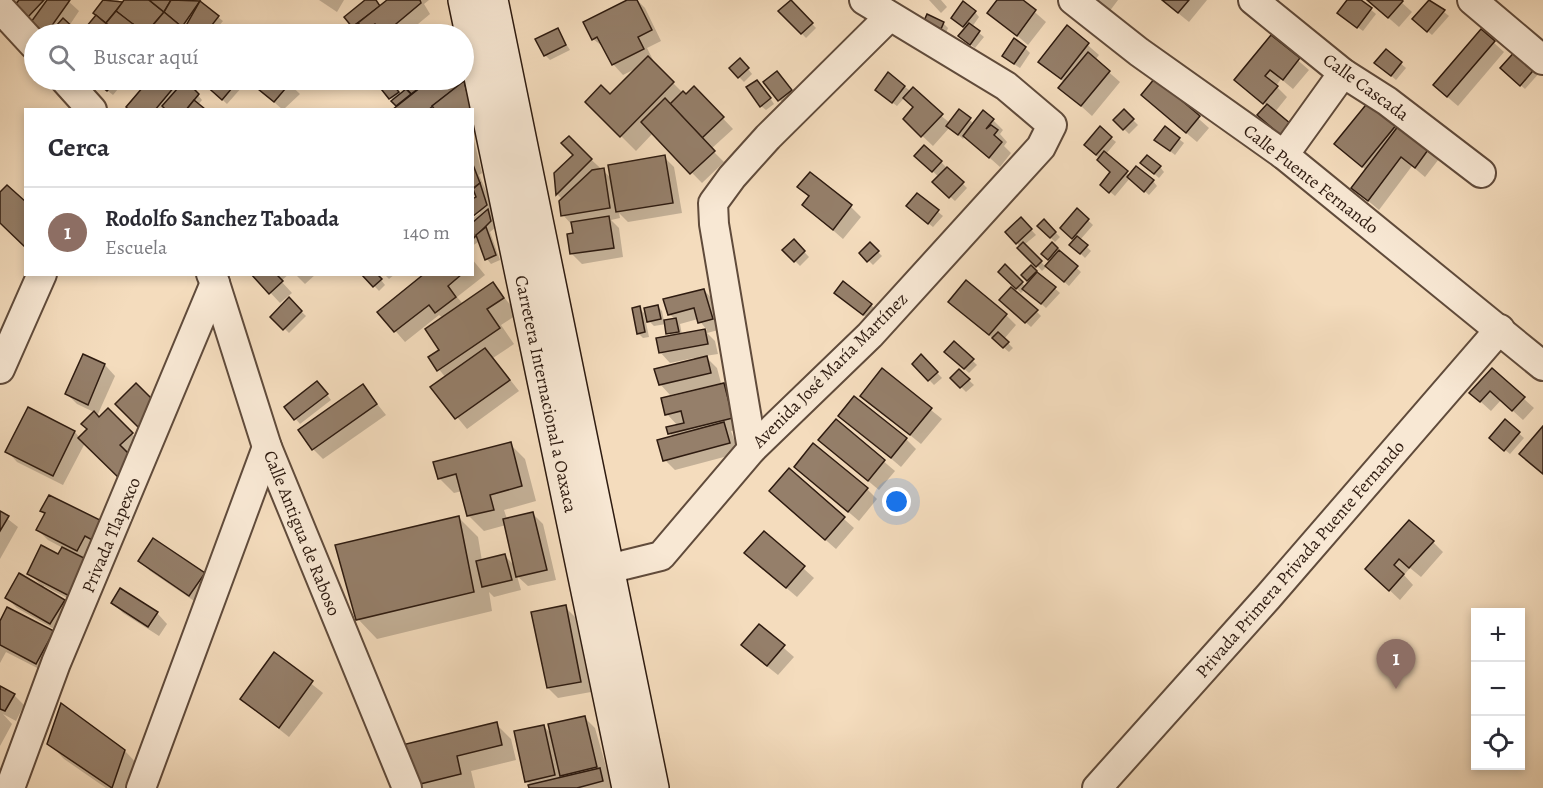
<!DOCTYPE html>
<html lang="es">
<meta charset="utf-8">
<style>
body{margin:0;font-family:Alegreya,serif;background:#f7f7f7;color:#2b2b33}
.controls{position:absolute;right:18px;bottom:18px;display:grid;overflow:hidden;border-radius:0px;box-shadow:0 3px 9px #0003}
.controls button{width:54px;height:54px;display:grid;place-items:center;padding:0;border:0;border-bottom:2px solid #e1e1e2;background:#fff;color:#2b2b33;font:30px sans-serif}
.you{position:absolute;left:897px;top:502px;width:21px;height:21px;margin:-15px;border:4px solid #fff;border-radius:50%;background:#1a73e8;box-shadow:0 0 0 9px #1a73e833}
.badge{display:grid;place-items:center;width:39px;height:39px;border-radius:50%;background:#b45309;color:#fff;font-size:20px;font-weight:700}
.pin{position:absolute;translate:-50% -50px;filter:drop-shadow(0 2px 3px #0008)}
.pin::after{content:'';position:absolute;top:32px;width:21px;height:18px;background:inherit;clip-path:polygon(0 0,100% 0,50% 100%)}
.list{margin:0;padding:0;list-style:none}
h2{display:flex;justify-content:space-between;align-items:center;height:78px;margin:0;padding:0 24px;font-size:26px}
h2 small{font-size:20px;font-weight:400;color:#7c7c81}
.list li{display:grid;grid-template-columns:39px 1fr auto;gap:18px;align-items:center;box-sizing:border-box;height:90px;padding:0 24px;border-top:2px solid #e1e1e2}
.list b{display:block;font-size:22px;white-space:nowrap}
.list p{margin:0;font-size:20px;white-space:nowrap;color:#7c7c81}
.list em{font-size:20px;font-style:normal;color:#7c7c81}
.icon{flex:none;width:33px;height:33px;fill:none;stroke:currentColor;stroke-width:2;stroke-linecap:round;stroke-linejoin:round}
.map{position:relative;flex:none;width:1543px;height:788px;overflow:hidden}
.search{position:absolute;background:#fff;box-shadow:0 3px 9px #0003;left:24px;top:24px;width:450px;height:66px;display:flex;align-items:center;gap:15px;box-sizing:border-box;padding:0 21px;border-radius:33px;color:#7c7c81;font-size:22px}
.panel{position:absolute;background:#fff;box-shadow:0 3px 9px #0003;left:24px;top:108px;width:450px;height:168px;border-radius:0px}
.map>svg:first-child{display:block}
</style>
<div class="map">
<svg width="1543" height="788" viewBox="0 0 1543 788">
<rect width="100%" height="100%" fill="#f4dcbd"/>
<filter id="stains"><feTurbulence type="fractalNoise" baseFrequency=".00333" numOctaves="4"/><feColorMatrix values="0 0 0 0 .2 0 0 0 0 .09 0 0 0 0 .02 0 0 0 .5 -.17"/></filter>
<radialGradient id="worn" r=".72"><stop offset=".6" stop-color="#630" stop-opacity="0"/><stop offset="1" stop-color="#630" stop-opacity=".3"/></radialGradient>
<!-- shadow -->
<g fill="#0003" fill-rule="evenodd">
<path d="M12,0H67L79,11L69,26L78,34H47Z"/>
<path d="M105,0H118L123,4L126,0H197L223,21L212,34H189L186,32L184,34H82L97,15L95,13Z"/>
<path d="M319,0H344L337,12Z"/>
<path d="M367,0H375L381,7L390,0H429L424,4L430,14L406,34H345L354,27L346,17Z"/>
<path d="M630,0H637L645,8L661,41L647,48L653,60L651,61L686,96L694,88L733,129L711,149L724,162L702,183L653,133L636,151L587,102L610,96L637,68L623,75L613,64L605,48L593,39Z"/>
<path d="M929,0H941L947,7L941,13Z"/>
<path d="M999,0H1021L1046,22L1028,45L989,12Z"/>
<path d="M1094,0H1118L1109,12Z"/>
<path d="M1162,0H1207L1189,22Z"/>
<path d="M1349,0H1359L1376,14L1363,31L1344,17Z"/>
<path d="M1368,0H1399L1412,12L1399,27Z"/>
<path d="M790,1L816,28L806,38L780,11Z"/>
<path d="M1430,1L1449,16L1432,35L1414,19Z"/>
<path d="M975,12L979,17L972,27L984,37L975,48L965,40L966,29L957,22Z"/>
<path d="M943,23L948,28L946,33L930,25Z"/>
<path d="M1067,27L1099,55L1095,60L1120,82L1092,116L1060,87L1064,82L1040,61Z"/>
<path d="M557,30L570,50L550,60L545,55Z"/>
<path d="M1481,31L1504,52L1458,106L1445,95Z"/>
<path d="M1271,37L1309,70L1293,89L1281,79L1276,86L1287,97L1275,112L1236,80Z"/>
<path d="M1025,48L1030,53L1020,68L1009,61Z"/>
<path d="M1518,50L1541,71L1525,89L1507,73Z"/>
<path d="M1386,51L1406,68L1396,80L1381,67Z"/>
<path d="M745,65L752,74L744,82L739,77Z"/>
<path d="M464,67L480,117L472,122V110H394L398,106L375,80H389L401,95L406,91L410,95L412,94L401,80H464Z"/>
<path d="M889,74L950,123L960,111L974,124L993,120L1003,130L1000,134L1007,142L1004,146L1011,153L1000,167L965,136L963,139L950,127L933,146L915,129V107L905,97L897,106L881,94Z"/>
<path d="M782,78L795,96L784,104L779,99Z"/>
<path d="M94,80H119L123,83L113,95Z"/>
<path d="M151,80H199L192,88L202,100L198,105L203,110H131L128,107Z"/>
<path d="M208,80H233L242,87L227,104L205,83Z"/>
<path d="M249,80H285L300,94L283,110Z"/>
<path d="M1155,80L1209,128L1197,142L1153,105Z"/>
<path d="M762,86L774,104L766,110L761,106Z"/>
<path d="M1124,111L1138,125L1129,134L1115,120Z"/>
<path d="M1396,125L1442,155L1425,177L1412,166L1379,210L1353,188L1366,170L1346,154Z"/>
<path d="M1165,128L1184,143L1175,155L1161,144Z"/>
<path d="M472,133L482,173L479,175L497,215L493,218L496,227L490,232L500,260L491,264L487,259L480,241L472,246V219L480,213L476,194L472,197Z"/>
<path d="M1111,138L1116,142L1106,154L1130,176L1153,181L1157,186L1149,195L1130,178L1115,196L1107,189L1112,172L1091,150Z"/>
<path d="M569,139L611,178L664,157L674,167L682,213L628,222L619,213L620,218L611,220L619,228L623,257L582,264L571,253L573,226L563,215V200L558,195L555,173L575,155Z"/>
<path d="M921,161L941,162L967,188L955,201L934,182L939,177Z"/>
<path d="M1160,167L1164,172L1159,178L1147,168Z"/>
<path d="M799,187L851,207L861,217L843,239L804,205L810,198Z"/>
<path d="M917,195L943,216L933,227L913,211Z"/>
<path d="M1077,210L1093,225L1080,240L1091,251L1085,258L1076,249L1075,240L1062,228Z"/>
<path d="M1021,219L1036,235L1024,245L1046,267L1042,271L1007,232Z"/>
<path d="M1044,221L1060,237L1055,242L1039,226Z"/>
<path d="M794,241L809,257L800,266L784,250Z"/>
<path d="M870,244L882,256L873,265L861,253Z"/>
<path d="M1052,244L1081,272L1069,286L1052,271L1051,261L1044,254Z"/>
<path d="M472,259L485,275L457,297L463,304L493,284L518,314L501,325L514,344L493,358L519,391L467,429L432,387L446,378L430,358L442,350L443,318L439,315L405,342L379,312L427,274H472Z"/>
<path d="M1005,267L1026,287L1030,282L1023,275L1031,267L1060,293L1046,308L1025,289L1021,293L1000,272Z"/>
<path d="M253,274H289L281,281L292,293L280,303Z"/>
<path d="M295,274H316L305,284Z"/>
<path d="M363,274H376L385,285L379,291Z"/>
<path d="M384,274H395L389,279Z"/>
<path d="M704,290L714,301L722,329L707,333L715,341L718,354L705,356L717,368L721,383L670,395L660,384L694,361V358L670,363L660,352L671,337L666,324L654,326L649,321L658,307L662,311L664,321L675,319L669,314ZM698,319L707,330L682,335L680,324Z"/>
<path d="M841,297L871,305L876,310L868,319Z"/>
<path d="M289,300L306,316L289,333L272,316Z"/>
<path d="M1006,305L1036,311L1041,316L1031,327Z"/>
<path d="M639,308L644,313L649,337L643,338L638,333Z"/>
<path d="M961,312L1006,315L1016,325L1004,339L1013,348L1009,352Z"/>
<path d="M954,343L977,365L969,373L946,352Z"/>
<path d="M84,356L105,365L115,376L98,414L77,404L67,394Z"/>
<path d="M921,356L942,378L934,385L914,364Z"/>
<path d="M882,370L942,419L921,444L862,396Z"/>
<path d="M1492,370L1534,408L1523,420L1501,400L1491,411L1471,393Z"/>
<path d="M959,371L974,385L966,392L952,378Z"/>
<path d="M724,385L734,395L742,429L731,431L739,453L675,470L665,460L674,437L669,433L678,426L667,414Z"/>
<path d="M363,386L386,415L323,459L313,449Z"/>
<path d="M322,388L331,400L300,424L286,407Z"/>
<path d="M28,409L75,432L80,438L108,410L142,444L129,456L85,443L63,485L17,462L7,451Z"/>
<path d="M840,415L906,439L916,449L901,467Z"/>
<path d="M836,421L895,471L879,490L831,450Z"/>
<path d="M1505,421L1524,438L1510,454L1496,442Z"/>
<path d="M510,444L525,459L536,501L504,510L507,519L533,514L543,524L556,580L528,586L517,576L521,590L494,597L489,592L492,611L377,639L358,619L458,517L478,537L482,561L505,556L515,566L506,525L484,531L469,516L462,491L454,493L439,478Z"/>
<path d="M796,467L867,489L877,499L859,521Z"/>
<path d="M789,470L854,528L836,549L781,501Z"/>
<path d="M42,511L103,524L88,609L44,586L43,588L64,601L74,611L61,633L17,608L7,598L43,587L29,573L59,556L63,548L48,540L38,530L46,515Z"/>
<path d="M0,513L18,527L0,559Z"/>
<path d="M764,533L814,578L797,597L757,563Z"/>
<path d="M1433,542L1443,552L1421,577L1410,568L1404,575L1413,585L1400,600L1367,569Z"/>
<path d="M140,561L204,574L214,584L200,605L150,571Z"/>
<path d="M113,603L157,613L167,624L159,636L123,613Z"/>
<path d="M565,607L575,617L591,692L558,698L548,688Z"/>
<path d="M0,625L53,632L63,642L47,673L6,652L0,663Z"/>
<path d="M759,626L794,657L778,675L753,655Z"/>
<path d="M275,655L323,693L289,737L241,699Z"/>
<path d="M0,688L14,695L24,705L16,721L3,714L12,724L0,746Z"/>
<path d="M584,717L595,728L612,788H530L532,786L526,781L544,727L552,734Z"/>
<path d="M496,724L511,739L516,760L471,771L475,788H416L414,786Z"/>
<path d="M49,743L125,751L140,767L132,788H106L64,759Z"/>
</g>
<!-- building -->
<g fill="#957f6a" stroke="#2e1b10" stroke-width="1.5">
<path d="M19,0H44L28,17L15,5Z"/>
<path d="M47,0H70L46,34L31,22Z"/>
<path d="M103,0L123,2L106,23L93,13Z"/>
<path d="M124,0H149L164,12L145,34L116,11Z"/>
<path d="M149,0H171L164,12Z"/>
<path d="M171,0L200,1L182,27L164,12Z"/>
<path d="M365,0H376L380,6L352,27L344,17Z"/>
<path d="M387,0H420L421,3L384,34L375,24L369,28L374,34H367L358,23Z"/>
<path d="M627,0H637L652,30L638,37L644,49L612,65L597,37L592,40L583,22Z"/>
<path d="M791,0L813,23L801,34L778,11Z"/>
<path d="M997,0H1023L1036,10L1017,36L987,13Z"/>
<path d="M1162,0H1189L1178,13Z"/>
<path d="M1347,0H1361L1372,8L1357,28L1337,13Z"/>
<path d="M1367,0H1402L1403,1L1388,18Z"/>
<path d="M1429,0L1445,10L1427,32L1412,19Z"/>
<path d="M200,1L219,16L205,34L201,31L199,34H188L183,31Z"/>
<path d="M963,1L976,11L963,27L951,18Z"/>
<path d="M116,11L133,24L124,34H103L110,27L106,23Z"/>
<path d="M164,12L182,27L176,34H153L148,31Z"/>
<path d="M927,14L944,22L941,29L924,21Z"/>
<path d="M96,15L110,27L103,34H96L86,27Z"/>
<path d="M63,18L78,32L76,34H49Z"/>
<path d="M358,23L367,34H343L352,27Z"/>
<path d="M969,23L980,31L970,45L958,36Z"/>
<path d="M133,24L145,34H124Z"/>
<path d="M1067,25L1089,43L1061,79L1038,62Z"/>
<path d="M558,28L566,45L544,56L535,39Z"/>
<path d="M1481,29L1495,41L1447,97L1433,85Z"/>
<path d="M1271,35L1300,58L1283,80L1270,70L1265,76L1278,86L1263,104L1234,80Z"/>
<path d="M1014,38L1026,47L1014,64L1002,56Z"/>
<path d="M1518,48L1537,66L1520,86L1500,68Z"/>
<path d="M1386,49L1402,62L1391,76L1374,63Z"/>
<path d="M1088,52L1110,71L1081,106L1058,88Z"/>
<path d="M648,56L674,82L620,137L585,102L601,85L610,94Z"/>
<path d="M740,58L749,68L738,78L729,68Z"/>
<path d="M777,71L792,90L778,101L763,82Z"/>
<path d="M888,72L905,86L892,103L875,90Z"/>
<path d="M1155,78L1200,116L1186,133L1141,95Z"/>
<path d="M464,79V81L428,110H392L430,80Z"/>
<path d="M93,80H117L107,91Z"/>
<path d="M149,80H180L155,110H129L126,107Z"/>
<path d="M185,80L199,94L186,110H166L162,106Z"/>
<path d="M206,80H236L238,81L222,100L203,83Z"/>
<path d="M247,80H287L291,82L274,102Z"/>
<path d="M374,80H389L399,92L389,99Z"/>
<path d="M399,80H430L411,94Z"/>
<path d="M757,80L771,98L760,107L746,87Z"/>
<path d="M464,81L471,107L467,110H435L432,106Z"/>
<path d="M694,86L724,117L702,138L670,104L683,91L686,94Z"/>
<path d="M913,87L943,114L921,137L903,119L913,107L903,98Z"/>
<path d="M406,89L411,94L396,106L391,101Z"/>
<path d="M665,98L715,151L690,174L641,122Z"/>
<path d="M194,100L205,109L204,110H186Z"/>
<path d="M1369,101L1397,124L1362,167L1334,144Z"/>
<path d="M1267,104L1297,129L1287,141L1257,115Z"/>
<path d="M959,109L971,118L958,135L946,126Z"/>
<path d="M1124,109L1134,119L1123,130L1113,120Z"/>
<path d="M983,110L994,119L986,129L991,125L998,130L994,135L1002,142L989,158L963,136Z"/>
<path d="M1399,125L1433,143L1415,168L1401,157L1368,201L1351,188Z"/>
<path d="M1100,126L1112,137L1096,155L1084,145Z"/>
<path d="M1165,126L1180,138L1170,151L1154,140Z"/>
<path d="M569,136L592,159L556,195L554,173L573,155L561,143Z"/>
<path d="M924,145L942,161L932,172L914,156Z"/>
<path d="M1104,151L1128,171L1109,193L1100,185L1110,172L1097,160Z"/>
<path d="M665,155L673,203L616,212L608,165Z"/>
<path d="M1147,155L1161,166L1154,174L1140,163Z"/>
<path d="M472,162L480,183L472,189Z"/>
<path d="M1136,166L1154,180L1144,192L1127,177Z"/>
<path d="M947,167L964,182L949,198L932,182Z"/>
<path d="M604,168L610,208L561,216L559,201L592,170Z"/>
<path d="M810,172L852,205L833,230L802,205L809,196L797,187Z"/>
<path d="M480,183L487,205L472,217V199L476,197L473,189Z"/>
<path d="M7,185L26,202V248L0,223V192Z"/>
<path d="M917,193L939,210L928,224L906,206Z"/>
<path d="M1077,208L1089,219L1072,239L1060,228Z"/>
<path d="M488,209L491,221L474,238L472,223Z"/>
<path d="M609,216L614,248L570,254L567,234L573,233L571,222Z"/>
<path d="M1021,217L1032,229L1016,244L1005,232Z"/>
<path d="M1044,219L1056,232L1050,238L1037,226Z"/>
<path d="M486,227L496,255L485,260L476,235Z"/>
<path d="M1077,236L1088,245L1080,254L1069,245Z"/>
<path d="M794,239L805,251L794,262L782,250Z"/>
<path d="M870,242L879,251L867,262L859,253Z"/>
<path d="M1023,242L1042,261L1036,267L1017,248Z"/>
<path d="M1052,242L1058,248L1048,260L1041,254Z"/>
<path d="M1059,250L1078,266L1064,282L1045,266Z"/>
<path d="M1005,264L1023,282L1016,289L998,272Z"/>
<path d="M1031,265L1037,271L1027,281L1021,275Z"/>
<path d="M1037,272L1056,287L1041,304L1022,289Z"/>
<path d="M251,274H276L283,281L269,294Z"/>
<path d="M361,274H377L382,279L373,287Z"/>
<path d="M424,274H462L448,286L456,297L435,313L429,305L394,332L377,312Z"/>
<path d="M966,280L1007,314L989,335L948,302Z"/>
<path d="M843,281L872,304L863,315L834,293Z"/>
<path d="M493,282L504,298L487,309L500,328L437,371L428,357L439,350L425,329Z"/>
<path d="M1011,287L1038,310L1025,323L999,300Z"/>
<path d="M704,289L713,319L698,323L694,308L668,315L663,299Z"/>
<path d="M289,297L302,311L283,330L270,317Z"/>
<path d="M658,305L661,319L647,322L644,308Z"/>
<path d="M640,306L645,332L637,334L632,308Z"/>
<path d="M676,318L679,332L666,334L664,320Z"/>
<path d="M705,329L708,344L659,353L656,338Z"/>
<path d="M998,332L1009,342L1003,348L992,338Z"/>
<path d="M954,341L974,359L964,369L944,352Z"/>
<path d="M485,348L510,380L455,419L430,387Z"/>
<path d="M83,354L105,364L88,405L65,394Z"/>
<path d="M921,354L938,372L928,381L912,364Z"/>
<path d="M707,356L711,373L659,385L654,369Z"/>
<path d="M882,368L932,408L910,435L860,396Z"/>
<path d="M1492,368L1525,397L1512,411L1490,391L1480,402L1469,393Z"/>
<path d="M959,369L970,379L960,388L950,378Z"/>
<path d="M317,381L328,394L294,420L284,407Z"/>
<path d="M136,383L159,406L138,427L115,404Z"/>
<path d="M724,383L733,418L668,434L666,427L684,423L681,411L665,415L661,398Z"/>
<path d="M363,384L377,404L312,450L298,430Z"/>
<path d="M854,396L907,438L891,458L838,416Z"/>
<path d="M28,407L75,431L53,476L5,452Z"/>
<path d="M108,408L133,433L120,445L139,464L122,481L78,438L87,429L81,424L94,411L99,417Z"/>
<path d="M836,419L885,460L868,481L818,440Z"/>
<path d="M1505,419L1520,432L1504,451L1489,438Z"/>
<path d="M724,422L730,443L663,461L657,440Z"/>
<path d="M1543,426V474L1519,454Z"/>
<path d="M511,442L522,486L490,495L494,510L467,516L456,474L438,479L433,462Z"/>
<path d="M813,443L868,488L848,512L794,467Z"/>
<path d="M789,468L845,517L825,540L769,491Z"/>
<path d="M49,495L104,522L94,541L85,536L77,551L36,530L45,513L40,511Z"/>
<path d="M0,511L9,516L0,531Z"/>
<path d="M533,512L547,570L516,577L503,519Z"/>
<path d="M459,516L474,592L356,620L335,545Z"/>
<path d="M1409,520L1434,541L1409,568L1399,559L1394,565L1404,574L1389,591L1365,569Z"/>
<path d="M764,531L805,566L786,588L744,553Z"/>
<path d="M153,538L205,573L189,596L138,561Z"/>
<path d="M41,545L58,554L62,547L96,564L77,600L27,574Z"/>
<path d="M505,554L512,580L482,587L476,561Z"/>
<path d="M19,573L65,600L50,624L5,598Z"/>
<path d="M120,588L158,612L148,627L111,603Z"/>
<path d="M566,605L581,682L547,688L531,612Z"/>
<path d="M7,607L54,631L36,664L0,645V621Z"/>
<path d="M759,624L785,645L767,666L741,645Z"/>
<path d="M274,652L313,681L279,728L240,699Z"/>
<path d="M0,686L15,694L5,711L0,709Z"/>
<path d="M61,703L125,750L112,788L47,744Z"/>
<path d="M585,716L597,767L560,776L548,724Z"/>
<path d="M497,722L502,745L457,756L461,774L412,786L402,745Z"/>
<path d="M544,725L555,775L525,782L514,731Z"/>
<path d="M600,768L603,781L577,788H529L528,785Z"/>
</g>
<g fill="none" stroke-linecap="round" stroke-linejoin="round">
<!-- street casing -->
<g stroke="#604b3b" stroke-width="32">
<g id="street">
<path d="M1073,0L1139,52L1284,155L1543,366"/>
<path d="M1253,0L1343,73L1387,101L1481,173"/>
<path d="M1472,0L1543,60"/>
<path d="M0,8L34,45"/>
<path d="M65,80L92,110"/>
<path d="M1284,155L1343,73"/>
<path d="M211,274L215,283L267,447L407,788"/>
<path d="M0,369L42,274"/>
<path d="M752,449L714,224L713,203L732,177L768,137L889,17"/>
<path d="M588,574L661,556L752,449L870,335L1041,147L1052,125L1006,86L864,0"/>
<path d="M10,788L56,663L215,283"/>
<path d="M141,788L267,447"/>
<path d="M1097,788L1268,597L1500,329"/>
</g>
</g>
<!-- secondary casing -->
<g stroke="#2e1b10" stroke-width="36">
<g id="secondary">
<path d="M465,0L629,788"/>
<path d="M491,0L652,788"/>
</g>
</g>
<!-- street -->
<use href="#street" stroke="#f8e8d4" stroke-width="28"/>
<!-- secondary -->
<use href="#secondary" stroke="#f8e8d4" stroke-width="33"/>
</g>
<g text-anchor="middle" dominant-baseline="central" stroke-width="4.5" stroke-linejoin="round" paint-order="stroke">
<!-- street labels -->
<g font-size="18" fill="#2e1b10" stroke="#f8e8d4">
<text transform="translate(1366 87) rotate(36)">Calle Cascada</text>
<text transform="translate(1311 179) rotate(38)">Calle Puente Fernando</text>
<text transform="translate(830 370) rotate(-45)">Avenida José María Martínez</text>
<text transform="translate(546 394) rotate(78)">Carretera Internacional a Oaxaca</text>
<text transform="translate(302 533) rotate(68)">Calle Antigua de Raboso</text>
<text transform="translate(111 535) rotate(-67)">Privada Tlapexco</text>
<text transform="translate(1300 559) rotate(-49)">Privada Primera Privada Puente Fernando</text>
</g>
</g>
<rect width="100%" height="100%" filter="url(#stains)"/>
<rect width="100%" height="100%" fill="url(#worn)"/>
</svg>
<div class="controls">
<button>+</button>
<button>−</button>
<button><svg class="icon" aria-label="locate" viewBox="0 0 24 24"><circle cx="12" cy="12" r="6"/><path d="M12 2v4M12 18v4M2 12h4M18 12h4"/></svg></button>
</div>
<div class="you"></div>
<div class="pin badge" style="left:1396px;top:689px;background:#8d6e63">1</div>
<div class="search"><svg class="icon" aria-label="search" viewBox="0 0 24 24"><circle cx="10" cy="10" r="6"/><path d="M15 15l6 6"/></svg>Buscar aquí</div>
<section class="panel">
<h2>Cerca<small></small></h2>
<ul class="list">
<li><span class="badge" style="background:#8d6e63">1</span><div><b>Rodolfo Sanchez Taboada</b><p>Escuela</p></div><em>140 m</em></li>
</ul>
</section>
</div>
